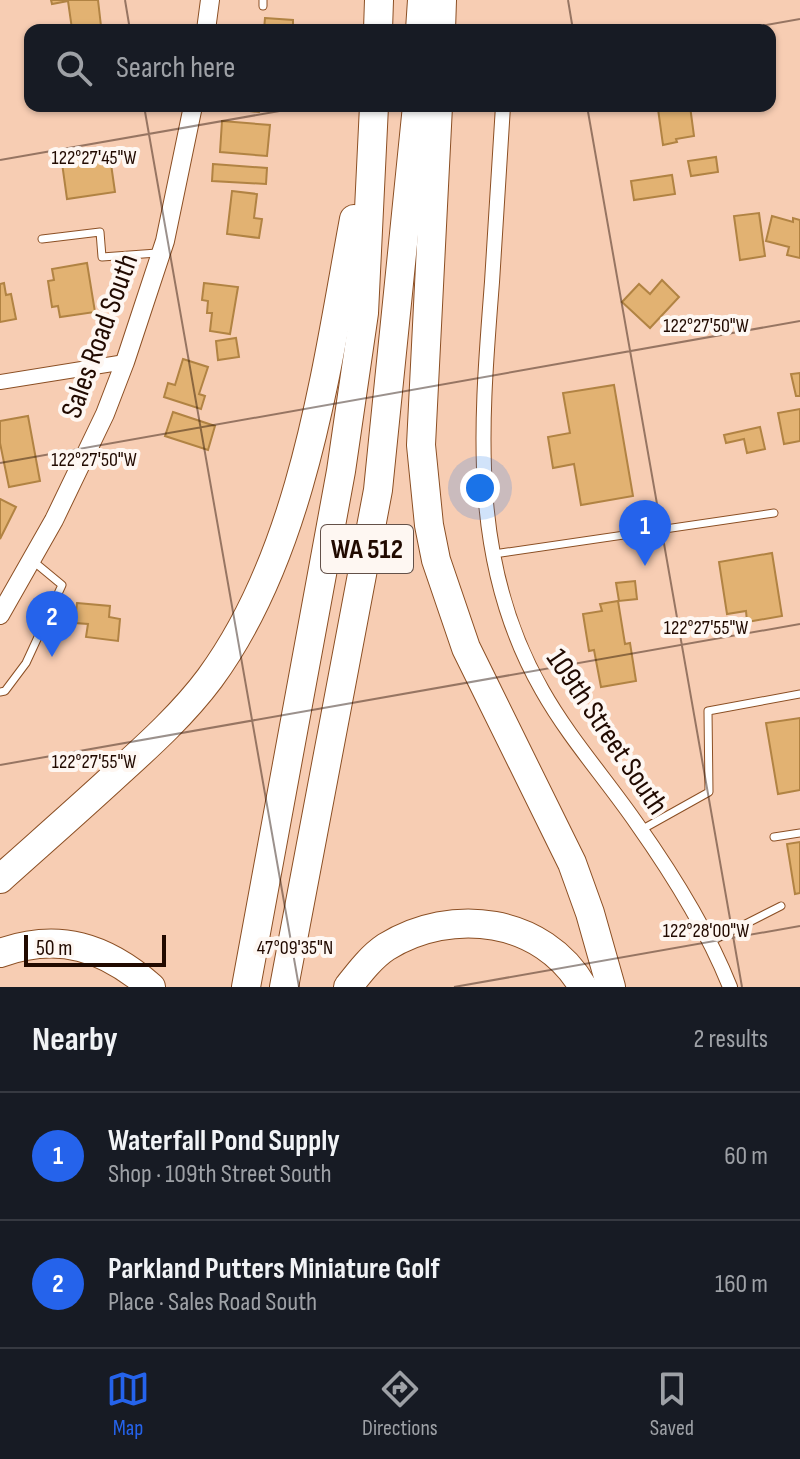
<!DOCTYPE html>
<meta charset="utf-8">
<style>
body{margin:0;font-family:"Sofia Sans Condensed",sans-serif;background:#242831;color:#f1f3f6}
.scale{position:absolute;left:24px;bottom:20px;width:142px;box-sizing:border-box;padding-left:8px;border:4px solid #210a00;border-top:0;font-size:22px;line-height:28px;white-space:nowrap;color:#210a00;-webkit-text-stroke:6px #fef7f2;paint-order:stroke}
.you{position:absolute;left:480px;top:488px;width:28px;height:28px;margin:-20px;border:6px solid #fff;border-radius:50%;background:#1a73e8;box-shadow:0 0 0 12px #1a73e833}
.badge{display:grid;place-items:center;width:52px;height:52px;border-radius:50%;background:#2563eb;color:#fff;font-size:26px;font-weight:700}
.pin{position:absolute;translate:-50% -66px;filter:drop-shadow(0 2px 4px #0008)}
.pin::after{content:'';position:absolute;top:42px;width:28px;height:24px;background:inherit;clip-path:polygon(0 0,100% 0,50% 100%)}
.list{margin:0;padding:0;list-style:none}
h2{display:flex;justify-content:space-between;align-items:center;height:104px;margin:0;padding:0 32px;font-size:34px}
h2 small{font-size:26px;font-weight:400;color:#9ea1a6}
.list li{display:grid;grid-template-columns:52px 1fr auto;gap:24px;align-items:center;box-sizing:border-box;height:128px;padding:0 32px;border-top:2px solid #363941}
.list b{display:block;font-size:30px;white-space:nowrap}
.list p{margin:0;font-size:26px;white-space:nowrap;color:#9ea1a6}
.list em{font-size:26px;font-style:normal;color:#9ea1a6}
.icon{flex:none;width:44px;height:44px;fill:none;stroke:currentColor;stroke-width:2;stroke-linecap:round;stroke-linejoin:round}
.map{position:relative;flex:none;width:800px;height:987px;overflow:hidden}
.search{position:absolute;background:#171b24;box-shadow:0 2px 6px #0004;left:24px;right:24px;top:24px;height:88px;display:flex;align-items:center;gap:20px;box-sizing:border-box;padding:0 28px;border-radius:16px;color:#9ea1a6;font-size:30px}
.sheet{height:360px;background:#171b24}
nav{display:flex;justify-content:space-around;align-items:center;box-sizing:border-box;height:112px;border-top:2px solid #363941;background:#171b24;font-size:22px;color:#9ea1a6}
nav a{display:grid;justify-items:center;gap:4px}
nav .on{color:#2563eb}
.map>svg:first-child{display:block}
</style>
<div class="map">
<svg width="800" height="987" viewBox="0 0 800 987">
<rect width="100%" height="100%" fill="#f7cdb3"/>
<!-- building -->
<g fill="#e2b272" stroke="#b18343" stroke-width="2">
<path d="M51,0H98L101,26L72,29L68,1L52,4Z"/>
<path d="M265,18L293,20V30H264Z"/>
<path d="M223,106H260L259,112L223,108Z"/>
<path d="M675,106H690L694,136L676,139L677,142L663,145L658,109Z"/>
<path d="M222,121L270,125L267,156L220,152Z"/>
<path d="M99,152L100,159L110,157L115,192L67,199L62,163L74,162L73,156Z"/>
<path d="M716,157L718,172L691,176L688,161Z"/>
<path d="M213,164L267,168L266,184L212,181Z"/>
<path d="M672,175L675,194L634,200L631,181Z"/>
<path d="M232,191L257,194L254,218L262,219L259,238L227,234Z"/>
<path d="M759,213L765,256L740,260L734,216Z"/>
<path d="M772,216L793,222V218L800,220V258L787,255L789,247L766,241Z"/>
<path d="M87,263L95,312L60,317L58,306L52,307L48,281L54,280L52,269Z"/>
<path d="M662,280L679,297L650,328L622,302L639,284L650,294Z"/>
<path d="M4,283L6,295L11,294L16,319L0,322V284Z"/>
<path d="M204,283L238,287L230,334L210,331L212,313H207L208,301L202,300Z"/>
<path d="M236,338L239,357L218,360L216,341Z"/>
<path d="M183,359L208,367L199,394L205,396L201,409L164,397L168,383L175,385Z"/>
<path d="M800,373V396H796L791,374Z"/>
<path d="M614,385L633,496L581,505L574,464L553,468L548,437L570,433L563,393Z"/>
<path d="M800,409V441L784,444L778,413Z"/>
<path d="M173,412L215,426L208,450L165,436Z"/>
<path d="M28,416L40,481L9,487L0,443V421Z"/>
<path d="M760,427L765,449L747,453L744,439L726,443L724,435Z"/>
<path d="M0,499L16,507L0,539Z"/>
<path d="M772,553L782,616L747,622L746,611L727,614L719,562Z"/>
<path d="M635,581L637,599L619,601L616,583Z"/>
<path d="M618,601L625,644L630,643L636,681L601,687L594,650L589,651L583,614L602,611L600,604Z"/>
<path d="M77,603L110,606L109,617L120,619L118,641L86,637L88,624L75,623Z"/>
<path d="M800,718V790L778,794L766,723Z"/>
<path d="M800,842V893L795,894L787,844Z"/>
</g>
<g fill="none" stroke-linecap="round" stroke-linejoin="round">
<!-- service casing -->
<g stroke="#8b4f24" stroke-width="9">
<g id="service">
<path d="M263,6V0"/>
<path d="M42,239L100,232L102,257L157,253"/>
<path d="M494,554L774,513"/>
<path d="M0,692L5,691L26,663L62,585L33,561"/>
<path d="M641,830L709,792L708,711L800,694"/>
<path d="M774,837L800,833"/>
<path d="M710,942L781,906"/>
</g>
</g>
<!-- minor casing -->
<g stroke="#8b4f24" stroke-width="16">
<g id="minor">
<path d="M503,106C499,165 496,223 492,282C481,424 468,561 542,690C569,738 606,779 637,824C673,875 707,929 730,987"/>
<path d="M0,382L125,362"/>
</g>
</g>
<!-- tertiary casing -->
<g stroke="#8b4f24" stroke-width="20">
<g id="tertiary">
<path d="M206,30L210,0"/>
<path d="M0,615L54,520L105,414L125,362L165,241L193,106"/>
</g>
</g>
<!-- motorway casing -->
<g stroke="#8b4f24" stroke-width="30">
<g id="motorway">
<path d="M378,30L379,0"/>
<path d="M420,30L422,0"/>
<path d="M441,30L442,0"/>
<path d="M438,106L421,445L429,525L436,560L466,648L572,863L590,913L611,987"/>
<path d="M0,879C39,844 79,809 118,773C150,744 184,713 210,678C303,551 326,370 354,219"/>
<path d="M0,953C59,932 105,947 151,987"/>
<path d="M246,987L341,471L364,313L374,106"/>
<path d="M284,987L378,490L417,106"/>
<path d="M348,987C359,973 371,957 386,947C452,906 543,918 583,987"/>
</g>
</g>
<!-- service -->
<use href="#service" stroke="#fff" stroke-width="7"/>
<!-- minor -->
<use href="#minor" stroke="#fff" stroke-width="14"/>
<!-- tertiary -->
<use href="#tertiary" stroke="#fff" stroke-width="18"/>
<!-- motorway -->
<use href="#motorway" stroke="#fff" stroke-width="28"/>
</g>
<!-- ticks -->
<path fill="none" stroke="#210a00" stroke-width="2" stroke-opacity="0.45" d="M125,0L130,30M568,0L573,30M739,30L800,19M144,106L299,987M587,106L742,987M0,160L308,106M0,463L800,321M0,765L800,624M454,987L800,926"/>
<g text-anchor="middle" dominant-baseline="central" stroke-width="8" stroke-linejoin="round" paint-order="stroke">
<!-- shield labels -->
<rect fill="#fef7f2" stroke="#635149" stroke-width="2" x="321" y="525" width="92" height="48" rx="6"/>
<g font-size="28" font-weight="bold" fill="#210a00">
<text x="367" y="549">WA 512</text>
</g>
<!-- street labels -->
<g font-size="30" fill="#210a00" stroke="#fef7f2">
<text transform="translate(100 336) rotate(-70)">Sales Road South</text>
<text transform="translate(607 732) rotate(56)">109th Street South</text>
</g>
</g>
<g font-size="20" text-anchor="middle" fill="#210a00" stroke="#fef7f2" stroke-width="8" stroke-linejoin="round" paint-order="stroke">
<text x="94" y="164">122°27'45"W</text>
<text x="706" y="332">122°27'50"W</text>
<text x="94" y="466">122°27'50"W</text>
<text x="706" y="634">122°27'55"W</text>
<text x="94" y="768">122°27'55"W</text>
<text x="706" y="937">122°28'00"W</text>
<text x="295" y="954">47°09'35"N</text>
</g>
</svg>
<div class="scale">50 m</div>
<div class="you"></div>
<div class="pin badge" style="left:645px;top:566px">1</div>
<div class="pin badge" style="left:52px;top:657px">2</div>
<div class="search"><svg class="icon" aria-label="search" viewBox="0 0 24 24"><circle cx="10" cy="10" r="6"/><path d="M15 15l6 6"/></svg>Search here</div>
</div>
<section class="sheet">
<h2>Nearby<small>2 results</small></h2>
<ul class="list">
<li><span class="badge">1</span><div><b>Waterfall Pond Supply</b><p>Shop · 109th Street South</p></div><em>60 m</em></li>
<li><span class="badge">2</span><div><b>Parkland Putters Miniature Golf</b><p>Place · Sales Road South</p></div><em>160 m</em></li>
</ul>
</section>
<nav>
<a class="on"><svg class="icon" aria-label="map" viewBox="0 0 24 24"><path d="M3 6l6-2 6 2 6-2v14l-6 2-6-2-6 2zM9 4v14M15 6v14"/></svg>Map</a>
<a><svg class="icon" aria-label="directions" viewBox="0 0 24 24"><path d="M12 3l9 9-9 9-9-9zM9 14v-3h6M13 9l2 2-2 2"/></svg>Directions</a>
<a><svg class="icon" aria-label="saved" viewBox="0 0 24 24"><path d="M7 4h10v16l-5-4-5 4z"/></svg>Saved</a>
</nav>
